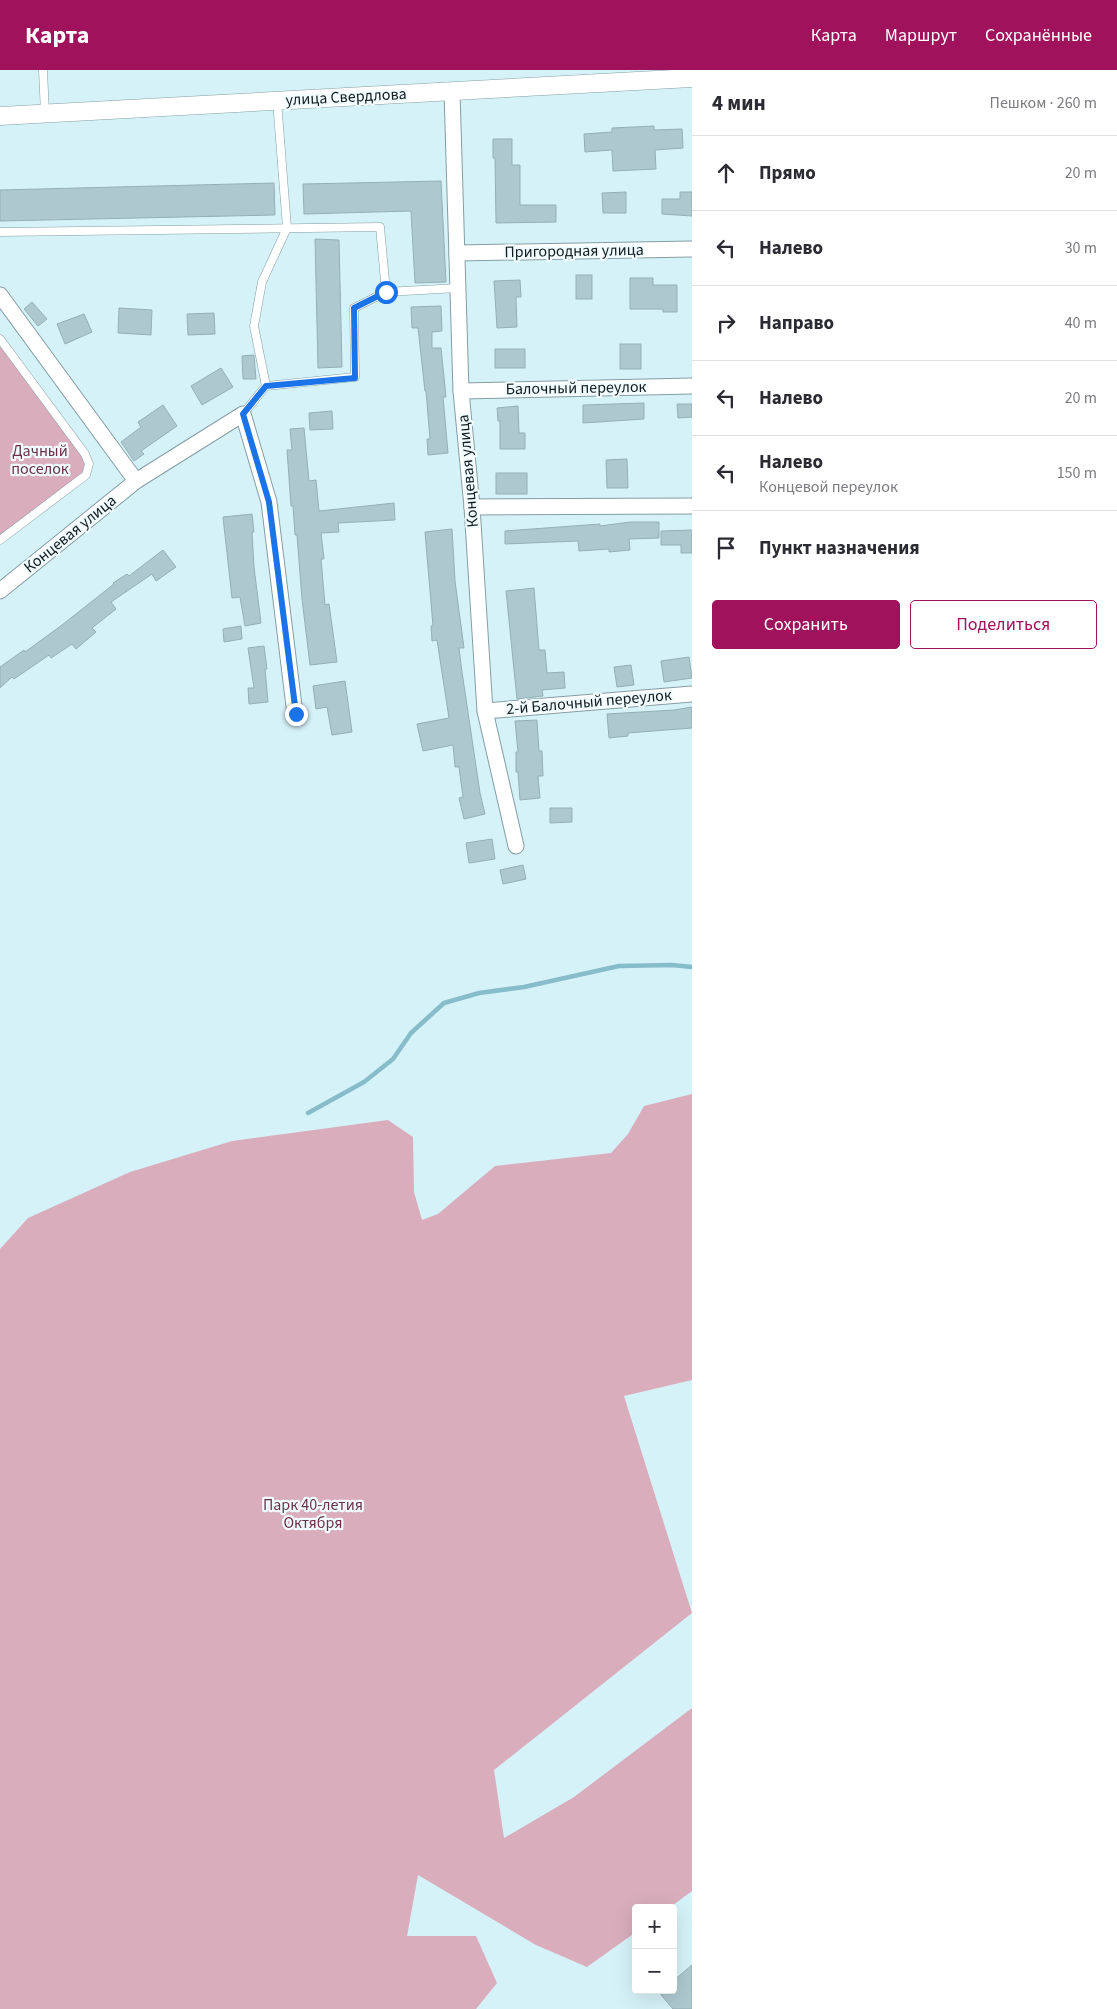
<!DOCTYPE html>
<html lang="ru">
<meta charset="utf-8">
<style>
body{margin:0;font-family:"Source Sans 3",sans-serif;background:#f7f7f7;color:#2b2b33}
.controls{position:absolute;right:15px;bottom:15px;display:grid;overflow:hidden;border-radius:5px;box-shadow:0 5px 20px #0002}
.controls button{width:45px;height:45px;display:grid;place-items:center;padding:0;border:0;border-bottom:1px solid #e1e1e2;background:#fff;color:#2b2b33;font:25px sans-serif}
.stop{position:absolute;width:15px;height:15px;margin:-11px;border:4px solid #1a73e8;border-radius:50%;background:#fff}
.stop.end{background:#1a73e8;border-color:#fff;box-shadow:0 1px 5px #0008}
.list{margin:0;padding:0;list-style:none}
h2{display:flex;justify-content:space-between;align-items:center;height:65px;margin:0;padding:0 20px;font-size:21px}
h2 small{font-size:16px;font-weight:400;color:#7c7c81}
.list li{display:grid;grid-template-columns:32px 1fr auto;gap:15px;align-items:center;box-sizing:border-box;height:75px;padding:0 20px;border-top:1px solid #e1e1e2}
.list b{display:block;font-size:19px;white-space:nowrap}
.list p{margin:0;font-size:16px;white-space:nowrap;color:#7c7c81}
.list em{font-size:16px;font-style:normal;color:#7c7c81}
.actions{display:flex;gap:10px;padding:15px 20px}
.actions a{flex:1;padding:11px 0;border:1px solid #a0125c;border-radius:5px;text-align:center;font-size:18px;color:#a0125c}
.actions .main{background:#a0125c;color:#fff}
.icon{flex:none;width:28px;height:28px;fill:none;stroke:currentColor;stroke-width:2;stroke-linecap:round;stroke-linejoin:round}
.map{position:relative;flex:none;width:692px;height:1939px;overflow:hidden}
header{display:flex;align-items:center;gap:30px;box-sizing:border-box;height:70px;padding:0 25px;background:#a0125c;color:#fff}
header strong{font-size:24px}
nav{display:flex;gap:28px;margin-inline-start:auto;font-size:18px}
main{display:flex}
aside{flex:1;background:#fff}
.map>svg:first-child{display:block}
</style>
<header>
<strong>Карта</strong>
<nav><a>Карта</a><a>Маршрут</a><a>Сохранённые</a></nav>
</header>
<main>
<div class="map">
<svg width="692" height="1939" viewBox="0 0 692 1939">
<rect width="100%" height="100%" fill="#d6f2f9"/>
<!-- green -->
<g fill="#d9adbc">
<path d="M0,269L85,384L86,405L0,470Z"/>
<path d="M692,1024V1310L624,1326L692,1543L494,1700L504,1768L574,1727L692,1638V1821L669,1838H636V1862L587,1897L536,1875L418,1805L407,1866H476L497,1913L476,1939H0V1179L28,1148L130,1102L232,1071L388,1050L413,1067L414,1122L422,1150L438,1144L495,1096L611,1083L628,1064L644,1036Z"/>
</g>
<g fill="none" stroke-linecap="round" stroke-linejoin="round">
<!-- stream -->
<path stroke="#87bcca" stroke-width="4.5" d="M308,1043L364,1012L393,989L411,963L444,933L479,923L524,917L619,896L672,895L692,897"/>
</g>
<!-- building -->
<g fill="#adc8cf" stroke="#95afb6">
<path d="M654,56V60L682,59L683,78L655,80L656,99L613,101L612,80L585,82L584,64L612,62V58Z"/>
<path d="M493,69H512V95H520V135H556V152L496,153L495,88H493Z"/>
<path d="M441,111L446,212L415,213L411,141L304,144L303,114Z"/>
<path d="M274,113L275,145L0,151V120Z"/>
<path d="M626,122V143H603L602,123Z"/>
<path d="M680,122H692V146L662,144V129H680Z"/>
<path d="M315,169L339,170L342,297L318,298Z"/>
<rect x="576" y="205" width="16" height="24"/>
<path d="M630,208H653V215H677V242H663V239H630Z"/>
<path d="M520,210L521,227H516L517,257L497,258L494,211Z"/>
<path d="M32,232L47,249L38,256L24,239Z"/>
<path d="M441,236L442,261L432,262V278H441L446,327H443L448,383L428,385L427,369H430L426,321H425L418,258H412L411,237Z"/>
<path d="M119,238L152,240L151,265L118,263Z"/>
<path d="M214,243L215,264L188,265L187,244Z"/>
<path d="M84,244L92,262L65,274L57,254Z"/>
<rect x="620" y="274" width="21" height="25"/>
<rect x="495" y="279" width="30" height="19"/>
<path d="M254,285L256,309H243L242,286Z"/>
<path d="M221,298L233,317L202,335L191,316Z"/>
<path d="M644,333V349L583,353V335Z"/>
<path d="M677,334H692V347L678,348Z"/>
<path d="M163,335L177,356L141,381L144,384L134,391L121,372L141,357L138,352Z"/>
<path d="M518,336L519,363H525V379H500V351H498L497,338Z"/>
<path d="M332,341L333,359L310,360L309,343Z"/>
<path d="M304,358L309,411L316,410L319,441L394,433L395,450L338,453L339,462L321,463L324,489H321L325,535L329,534L337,592L310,595L302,529L297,465H295L293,436H291L287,380H292L290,359Z"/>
<path d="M627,389L628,418H607L606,390Z"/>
<rect x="496" y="403" width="31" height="21"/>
<path d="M252,444L254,462H252L254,497L261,553L245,556L240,527L232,528L223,447Z"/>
<path d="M630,452H659V468L629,469L630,480L609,482V479L579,481L578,471L505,474V461L600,454V456Z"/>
<path d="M452,459L455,511L464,578H459L462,602L480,723L485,744L464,749L459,728L463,727L459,697H455L453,675L423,681L417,654L449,648L437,570L432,571L431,556H433L425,462Z"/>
<path d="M692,460V483H681V475H661V461Z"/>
<path d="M163,480L176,497L156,511L152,504L111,532L116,539L92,558L96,562L76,579L72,574L51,588L49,585L14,609L12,607L0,618V597L24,580L25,582L62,555L114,514L113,513L127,504L129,506Z"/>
<path d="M534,518L539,580H545L547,603L564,602L565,618L542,620L543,626L517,629L506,521Z"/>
<path d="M241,556L242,569L224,572L223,559Z"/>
<path d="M264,576L267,599H265L268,632L249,634L248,618H254L248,578Z"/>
<path d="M689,587L692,608L664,612L661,591Z"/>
<path d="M631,595L634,615L617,617L614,597Z"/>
<path d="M345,611L352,662L332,665L327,637L316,639L313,616Z"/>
<path d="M692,637V658L628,663V666L609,668L607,644L674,640Z"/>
<path d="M537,650L539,681H542L543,706H538L540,728L520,730L518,702H516V682H518L515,651Z"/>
<path d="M550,738H572V752L550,753Z"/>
<path d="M492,769L495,789L469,793L466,773Z"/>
<path d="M523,795L526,809L503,814L500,800Z"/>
<path d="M692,1895V1939H673L657,1920H673V1911Z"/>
</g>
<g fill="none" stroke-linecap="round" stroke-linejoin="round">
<!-- service casing -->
<g stroke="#849da4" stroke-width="9">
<g id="service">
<path d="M43,0L45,43"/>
<path d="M0,162L380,157L386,222"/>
<path d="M0,269L85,384L89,394L86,405L0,470"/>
<path d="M266,316L254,256L262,212L287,158L277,31"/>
<path d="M243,344L266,316L355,307L354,238L386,222L458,218"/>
</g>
</g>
<!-- minor casing -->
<g stroke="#849da4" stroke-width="17">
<g id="minor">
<path d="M452,22L461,321L472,437L485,641L516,776"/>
<path d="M457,183L692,179"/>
<path d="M0,225L136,411"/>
<path d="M461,321L692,316"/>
<path d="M472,437L692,436"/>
<path d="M0,521L136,411L243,344L269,432L295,644"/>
<path d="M485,641L692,624"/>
</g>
</g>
<!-- tertiary casing -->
<g stroke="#849da4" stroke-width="19">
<path id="tertiary" d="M0,46L692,8"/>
</g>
<!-- service -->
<use href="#service" stroke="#fff" stroke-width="8"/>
<!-- minor -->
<use href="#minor" stroke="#fff" stroke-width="15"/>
<!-- tertiary -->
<use href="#tertiary" stroke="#fff" stroke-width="18"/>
</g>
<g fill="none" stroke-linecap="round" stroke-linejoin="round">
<!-- route -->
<path stroke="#1a73e8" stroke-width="6" d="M296,644L269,432L243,344L266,316L355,308L354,238L386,222"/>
</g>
<g text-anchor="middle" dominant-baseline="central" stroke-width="4.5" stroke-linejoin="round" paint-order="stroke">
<!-- street labels -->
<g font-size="16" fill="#121c1f" stroke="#f1fcff">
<text transform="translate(346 27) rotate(-3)">улица Свердлова</text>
<text transform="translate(574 181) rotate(-1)">Пригородная улица</text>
<text transform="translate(576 318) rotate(-1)">Балочный переулок</text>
<text transform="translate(468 401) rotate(-95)">Концевая улица</text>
<text transform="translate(70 464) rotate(-39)">Концевая улица</text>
<text transform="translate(589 632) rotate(-5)">2-й Балочный переулок</text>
</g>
<!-- park labels -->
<g font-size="16" fill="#6b3148" stroke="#f1fcff">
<text x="40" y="381">Дачный<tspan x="40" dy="18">поселок</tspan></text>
<text x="313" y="1435">Парк 40-летия<tspan x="313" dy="18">Октября</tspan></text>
</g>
</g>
</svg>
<div class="controls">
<button>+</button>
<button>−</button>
</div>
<div class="stop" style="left:386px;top:222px"></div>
<div class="stop end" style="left:296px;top:644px"></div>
</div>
<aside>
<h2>4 мин<small>Пешком · 260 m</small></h2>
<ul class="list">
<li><svg class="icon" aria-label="ahead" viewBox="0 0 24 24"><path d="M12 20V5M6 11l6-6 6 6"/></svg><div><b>Прямо</b></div><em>20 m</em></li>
<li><svg class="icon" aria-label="left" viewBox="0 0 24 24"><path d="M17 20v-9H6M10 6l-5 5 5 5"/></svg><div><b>Налево</b></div><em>30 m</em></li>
<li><svg class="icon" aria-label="right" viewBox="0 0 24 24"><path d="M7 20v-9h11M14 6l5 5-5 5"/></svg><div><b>Направо</b></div><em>40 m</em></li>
<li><svg class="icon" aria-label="left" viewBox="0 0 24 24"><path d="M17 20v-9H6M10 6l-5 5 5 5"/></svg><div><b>Налево</b></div><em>20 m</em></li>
<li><svg class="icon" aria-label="left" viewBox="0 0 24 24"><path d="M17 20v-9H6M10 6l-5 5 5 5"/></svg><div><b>Налево</b><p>Концевой переулок</p></div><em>150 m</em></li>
<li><svg class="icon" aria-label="arrive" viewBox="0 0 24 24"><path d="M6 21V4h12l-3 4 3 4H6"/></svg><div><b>Пункт назначения</b></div></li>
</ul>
<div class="actions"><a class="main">Сохранить</a><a>Поделиться</a></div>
</aside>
</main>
